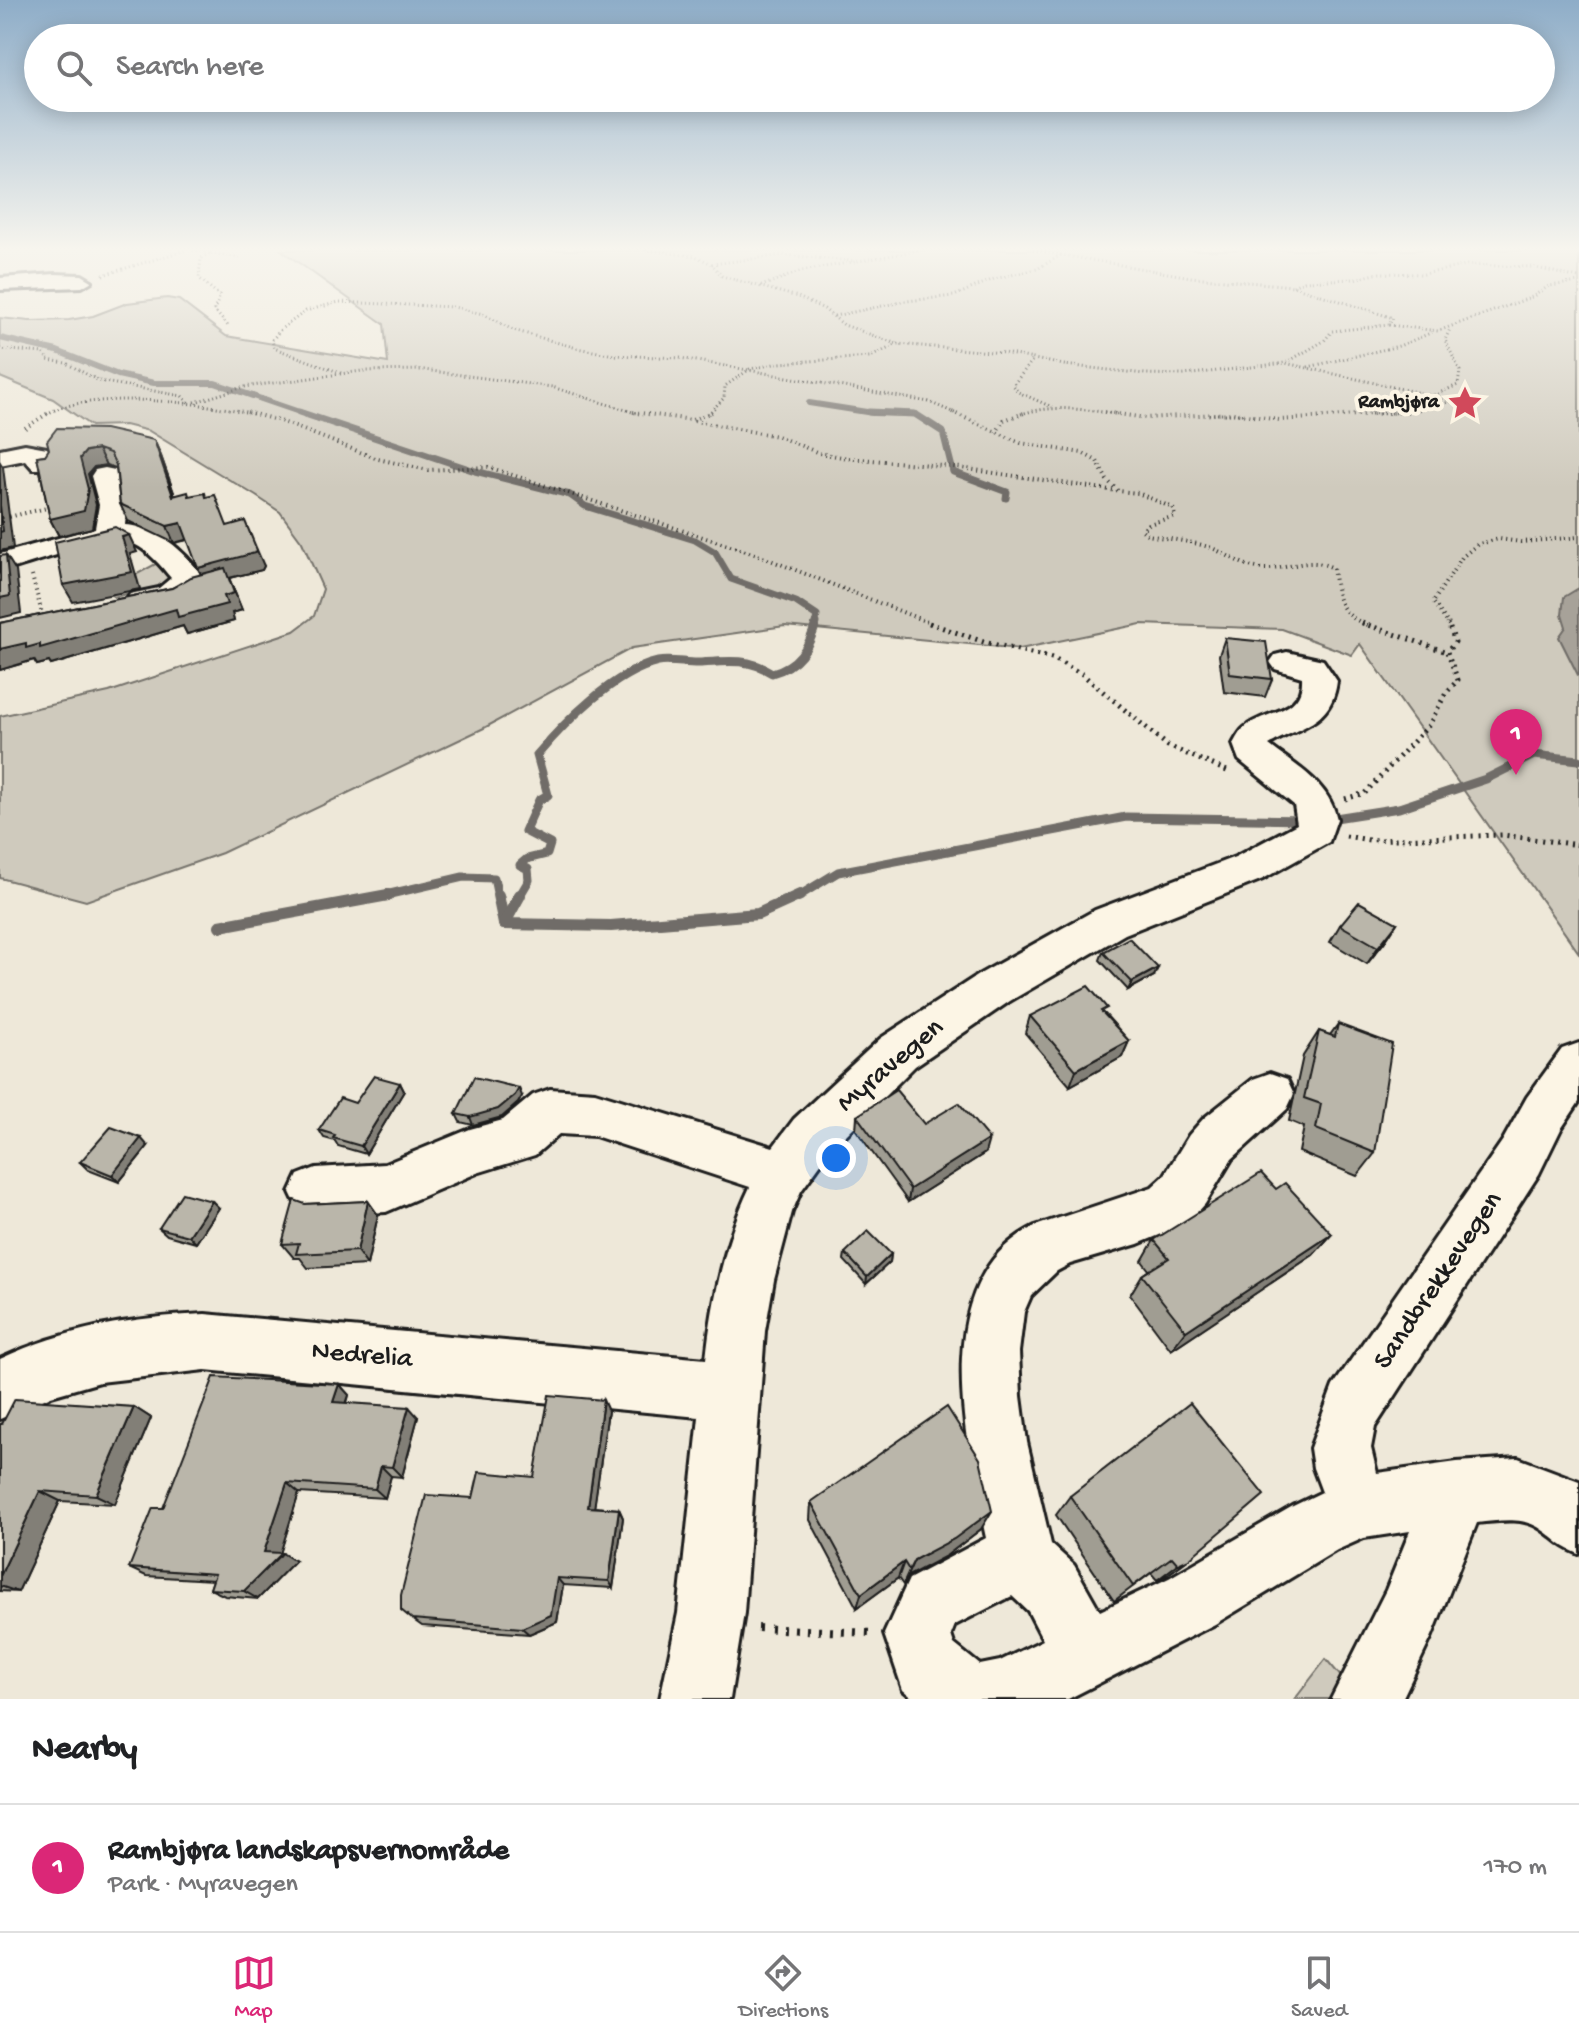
<!DOCTYPE html>
<meta charset="utf-8">
<style>
body{margin:0;font-family:"Gochi Hand",sans-serif;background:#f2f2f2;color:#202124}
.you{position:absolute;left:836px;top:1158px;width:28px;height:28px;margin:-20px;border:6px solid #fff;border-radius:50%;background:#1a73e8;box-shadow:0 0 0 12px #1a73e833}
.badge{display:grid;place-items:center;width:52px;height:52px;border-radius:50%;background:#db2777;color:#fff;font-size:26px;font-weight:700}
.pin{position:absolute;translate:-50% -66px;filter:drop-shadow(0 2px 4px #0008)}
.pin::after{content:'';position:absolute;top:42px;width:28px;height:24px;background:inherit;clip-path:polygon(0 0,100% 0,50% 100%)}
.list{margin:0;padding:0;list-style:none}
h2{display:flex;justify-content:space-between;align-items:center;height:104px;margin:0;padding:0 32px;font-size:34px}
h2 small{font-size:26px;font-weight:400;color:#757577}
.list li{display:grid;grid-template-columns:52px 1fr auto;gap:24px;align-items:center;box-sizing:border-box;height:128px;padding:0 32px;border-top:2px solid #e0e0e0}
.list b{display:block;font-size:30px;white-space:nowrap}
.list p{margin:0;font-size:26px;white-space:nowrap;color:#757577}
.list em{font-size:26px;font-style:normal;color:#757577}
.icon{flex:none;width:44px;height:44px;fill:none;stroke:currentColor;stroke-width:2;stroke-linecap:round;stroke-linejoin:round}
.map{position:relative;flex:none;width:1579px;height:1699px;overflow:hidden}
.search{position:absolute;background:#fff;box-shadow:0 4px 20px #0003;left:24px;right:24px;top:24px;height:88px;display:flex;align-items:center;gap:20px;box-sizing:border-box;padding:0 28px;border-radius:44px;color:#757577;font-size:30px}
.sheet{height:232px;background:#fff}
nav{display:flex;justify-content:space-around;align-items:center;box-sizing:border-box;height:112px;border-top:2px solid #e0e0e0;background:#fff;font-size:22px;color:#757577}
nav a{display:grid;justify-items:center;gap:4px}
nav .on{color:#db2777}
.map>svg:first-child{display:block}
</style>
<div class="map">
<svg width="1579" height="1699" viewBox="0 0 1579 1699">
<rect width="100%" height="100%" fill="#eee8d9"/>
<filter id="ink" filterUnits="userSpaceOnUse"><feTurbulence type="fractalNoise" baseFrequency=".0125" numOctaves="2"/><feDisplacementMap in="SourceGraphic" scale="16" xChannelSelector="R" yChannelSelector="G"/><feConvolveMatrix kernelMatrix="1 2 1 2 8 2 1 2 1" color-interpolation-filters="sRGB"/></filter>
<g filter="url(#ink)">
<!-- green -->
<g fill="#cfcabd" stroke="#76736c" stroke-width="2">
<path d="M281,250H1579V953L1360,644L1352,655L1282,629L1141,624L1020,649L785,626L632,648L484,728L222,853L86,901L0,878V716L109,692L294,631L314,616L323,589L302,542L280,512L256,496L149,431L125,425L91,426L53,399L0,377V318L30,321L69,320L93,316L127,303L167,298L179,300L226,336L388,363L384,324Z"/>
<path d="M161,561L172,579L169,584L114,597L106,591Z"/>
<path d="M1326,1659L1360,1699H1295Z"/>
</g>
<!-- water -->
<path fill="#a7a299" stroke="#6f6c67" stroke-width="2" d="M1579,588V677L1559,637L1566,627L1562,614L1564,597Z"/>
<g fill="none" stroke-linecap="round" stroke-linejoin="round">
<!-- stream-far3 -->
<g stroke="#6f6c67" stroke-width="6">
<path d="M0,338L57,351L118,375L154,383H215L305,414"/>
<path d="M809,403L873,413L916,414"/>
</g>
<!-- stream-far2 -->
<g stroke="#6f6c67" stroke-width="7">
<path d="M299,412L475,471L570,495L585,506L695,540L715,552L731,579L796,602L817,616L815,625"/>
<path d="M869,412L915,414L943,432L953,472L1007,492L1006,498"/>
</g>
<!-- stream-far1 -->
<g stroke="#6f6c67" stroke-width="9">
<path d="M1329,819L1399,808L1486,779L1534,755L1579,760"/>
<path d="M377,897L463,877L494,878L498,897"/>
<path d="M519,897L529,880L528,869L520,865L527,859L547,854L550,844L525,831L539,800L548,795L537,755C565,722 614,672 658,662C671,659 687,664 701,663C727,661 749,658 772,673C798,666 809,648 816,623"/>
<path d="M797,897L838,872L1126,817L1307,820"/>
</g>
<!-- stream -->
<g stroke="#6f6c67" stroke-width="12">
<path d="M498,895L504,924"/>
<path d="M520,895L504,924L611,926L758,914L800,895"/>
<path d="M220,926L388,895"/>
</g>
<!-- minor casing -->
<g stroke="#1c1c1c" stroke-width="6">
<g id="minor">
<path d="M55,274L82,275L92,281L82,287L0,290V278Z"/>
<path d="M25,444L47,448L55,463L51,469H33L25,460L0,465V449Z"/>
<path d="M105,468L115,470C126,487 127,506 125,525C157,527 184,550 202,576L197,592C178,603 152,613 130,608L125,601L130,594L159,588L171,578C161,566 149,551 134,544C111,534 28,565 0,572V554L95,528L99,505L91,476L95,470Z"/>
<path d="M1287,652L1323,660L1337,681C1332,725 1299,726 1269,745C1297,767 1328,782 1337,819L1329,842L1263,879L1125,934L1010,1001L915,1066L830,1151L801,1191L792,1212L774,1280L765,1331L744,1613L730,1699H660L678,1613L699,1417L205,1370L100,1382L51,1396L0,1419V1359C66,1328 133,1317 205,1314L706,1359C712,1302 725,1239 750,1187L595,1136L559,1134L535,1155L477,1173L386,1212L316,1216L298,1209L290,1192L298,1175L316,1168L385,1164L470,1129L503,1120L533,1095L550,1089L595,1092L773,1147L794,1119L881,1038L978,975L1095,910L1235,857L1297,824L1294,805L1239,760L1233,744C1236,739 1239,732 1244,728C1265,709 1304,715 1302,677L1275,669L1270,662L1275,655Z"/>
<path d="M1579,1043V1102L1561,1129L1539,1174L1375,1427L1371,1448L1377,1473L1457,1462L1518,1458L1579,1481V1554C1558,1545 1557,1540 1541,1529C1522,1516 1498,1521 1477,1523L1432,1636L1402,1699H1331L1386,1590L1410,1531L1364,1538L1337,1550L1215,1624L1068,1699H914L903,1690L884,1634L909,1579L986,1538C966,1444 925,1280 1035,1226L1152,1187L1164,1176L1189,1135L1204,1118L1253,1079L1270,1073L1287,1079L1294,1094L1287,1109L1232,1159L1205,1204L1188,1223L1138,1244L1070,1264L1057,1271L1031,1296L1024,1312L1019,1352L1021,1396L1027,1442L1051,1544L1074,1565L1100,1611L1169,1578L1293,1506L1322,1492L1313,1468L1310,1448L1333,1386L1503,1140L1527,1097L1562,1049ZM1012,1596L1028,1611L1043,1640L1000,1661L980,1665L954,1644L951,1635L955,1625Z"/>
</g>
</g>
<!-- path-far3 -->
<g stroke="#1c1c1c" stroke-width="3" stroke-dasharray="1 3" stroke-linecap="butt">
<path d="M193,250L211,253L201,258L199,278L220,296L214,310L228,326"/>
<path d="M645,250L695,256L712,264L722,276L798,297L824,309L844,325L897,344"/>
<path d="M1033,250L1191,277L1293,286L1393,318L1389,325L1332,331L1324,341L1287,362"/>
<path d="M211,253L240,258"/>
<path d="M712,264L783,255L854,261"/>
<path d="M103,275L186,250"/>
<path d="M761,286L802,271L921,250"/>
<path d="M1293,286L1304,281L1354,279L1380,273L1424,274L1467,265L1532,267L1579,278"/>
<path d="M834,316L906,301L954,296L994,279L1037,269L1061,255"/>
<path d="M1389,325L1438,331L1532,297L1549,286L1579,282"/>
<path d="M0,349L43,353L48,360L66,363L99,381L182,396L189,403"/>
<path d="M1032,361L1013,385L1018,392L1052,407"/>
<path d="M1308,367L1399,346L1433,332"/>
<path d="M341,373L274,348L272,340L281,329L306,311L339,302L454,307L483,314L513,330L577,348L614,355L680,358L929,402L957,414"/>
<path d="M1434,395L1458,385L1460,371L1445,340L1450,329"/>
<path d="M195,402L244,387L362,371L424,370L552,387L639,414"/>
<path d="M47,414C87,389 209,403 254,414"/>
<path d="M708,414L724,398L725,386L750,369L779,363L870,357L898,344L1004,353L1064,365L1145,374L1184,375L1285,363L1465,403"/>
<path d="M1021,414C1053,404 1086,410 1119,414"/>
<path d="M1209,414H1242"/>
<path d="M1371,414L1410,412L1450,402"/>
</g>
<!-- path-far2 -->
<g stroke="#1c1c1c" stroke-width="4" stroke-dasharray="1 4" stroke-linecap="butt">
<path d="M247,412L280,421L378,459L428,470L488,467L755,554L935,625"/>
<path d="M633,412L692,420L712,412"/>
<path d="M952,412L1021,443L1082,453L1097,461L1107,480L1118,491L1138,493L1173,508L1175,516L1149,524L1142,530L1148,535C1168,539 1189,541 1209,547C1229,554 1244,569 1267,569C1291,569 1309,556 1333,568C1337,596 1338,615 1368,625"/>
<path d="M1104,412L1146,418L1233,413L1279,420L1404,412"/>
<path d="M694,421L777,436L819,453L848,458L954,467L1117,491"/>
<path d="M25,428L50,412"/>
<path d="M996,433L1004,420L1027,412"/>
<path d="M0,519L51,507"/>
<path d="M32,576L44,621"/>
<path d="M1449,625L1433,602L1462,557L1478,544L1499,539L1521,542L1579,537"/>
</g>
<!-- path-far1 -->
<g stroke="#1c1c1c" stroke-width="5" stroke-dasharray="2 5" stroke-linecap="butt">
<path d="M929,623L984,642L1052,658L1082,674L1168,746L1227,771"/>
<path d="M1362,623L1447,652"/>
<path d="M1345,799L1365,793L1429,725L1446,693L1458,680L1447,652L1455,642L1448,623"/>
<path d="M1346,836L1369,840L1502,835L1579,845"/>
</g>
<!-- path -->
<path stroke="#1c1c1c" stroke-width="8" stroke-dasharray="3 9" stroke-linecap="butt" d="M758,1628L872,1633"/>
<!-- minor -->
<use href="#minor" fill="#fcf5e5" fill-rule="evenodd"/>
</g>
<!-- wall -->
<g fill="#a09d92" stroke="#1c1c1c" stroke-width="2">
<path d="M154,440L161,456L175,496L206,497L227,526L264,566L262,570L229,578L242,610L232,613L234,621L187,634L183,626L51,665L49,662L37,665L34,660L0,670V623L172,588L201,575L188,540L174,543L128,521L120,504L116,468L106,465L94,467L88,474L96,505L92,528L59,536L50,519L37,456Z"/>
<path d="M1225,638L1272,679L1265,697L1224,692L1219,655Z"/>
<path d="M1397,923L1386,940L1367,964L1330,942L1340,925Z"/>
<path d="M1103,952L1154,976L1128,990L1100,960Z"/>
<path d="M1105,1014L1129,1041L1122,1057L1070,1086L1025,1033L1030,1016Z"/>
<path d="M1338,1024L1375,1153L1357,1176L1299,1152L1304,1127L1289,1121L1303,1056L1319,1031L1330,1035Z"/>
<path d="M400,1083L404,1091L366,1154L338,1146L335,1141L324,1138L319,1130L355,1103Z"/>
<path d="M522,1096L518,1103L502,1117L473,1125L460,1122L456,1114Z"/>
<path d="M857,1116L985,1153L908,1202L856,1130Z"/>
<path d="M148,1146L119,1182L88,1170L80,1162Z"/>
<path d="M1276,1189L1332,1234L1313,1255L1171,1350L1130,1295L1142,1275L1149,1270L1142,1261L1154,1240Z"/>
<path d="M212,1201L219,1208L196,1243L167,1235L159,1228Z"/>
<path d="M368,1201L378,1215L367,1265L308,1268L300,1258H294L282,1244L305,1204Z"/>
<path d="M845,1253L891,1254L890,1262L866,1284L844,1260Z"/>
<path d="M339,1384L349,1395L347,1403L418,1417L402,1477L391,1476L385,1498L299,1493L280,1553L295,1561L258,1599L225,1596L210,1589L213,1580L146,1576L129,1568L163,1508Z"/>
<path d="M134,1407L151,1418L115,1504L60,1501L18,1592L0,1591V1424Z"/>
<path d="M608,1411L594,1507L619,1509L623,1518L613,1588L563,1585L557,1622L529,1634L422,1626L412,1619L473,1498L534,1477Z"/>
<path d="M1070,1496L1189,1559L1167,1575L1157,1580L1151,1573L1114,1601L1056,1515Z"/>
<path d="M811,1502L981,1529L946,1556L908,1576L903,1585L898,1578L857,1608L810,1520Z"/>
</g>
<!-- shaded-wall -->
<g fill="#827f77" stroke="#1c1c1c" stroke-width="2">
<path d="M154,440L161,456L181,512L173,496Z"/>
<path d="M98,449L106,465L94,467L88,474L96,505L92,528L59,536L50,519L80,458L86,451Z"/>
<path d="M0,462L3,467L13,548L0,551Z"/>
<path d="M181,523L189,539L174,543L167,526Z"/>
<path d="M129,535L137,552L130,554L140,589L73,602L63,585L122,537Z"/>
<path d="M257,550L264,566L262,570L229,578L242,610L232,613L234,621L187,634L183,626L51,665L49,662L37,665L34,660L0,670V649L206,584L198,568Z"/>
<path d="M6,555L16,571L21,613L0,618V598Z"/>
<path d="M1397,923L1386,940L1367,964L1378,947Z"/>
<path d="M1158,968L1154,976L1128,990L1132,982Z"/>
<path d="M1129,1041L1122,1057L1070,1086L1076,1070Z"/>
<path d="M400,1083L404,1091L366,1154L361,1146Z"/>
<path d="M519,1088L522,1096L518,1103L502,1117L473,1125L470,1117Z"/>
<path d="M141,1138L148,1146L119,1182L112,1175Z"/>
<path d="M989,1139L985,1153L908,1202L910,1189Z"/>
<path d="M212,1201L219,1208L196,1243L189,1236Z"/>
<path d="M368,1201L378,1215L367,1265L357,1251Z"/>
<path d="M1332,1234L1313,1255L1171,1350L1186,1331Z"/>
<path d="M891,1254L890,1262L866,1284L867,1277Z"/>
<path d="M339,1384L349,1395L343,1413L333,1402Z"/>
<path d="M603,1400L608,1411L593,1516L588,1507Z"/>
<path d="M134,1407L151,1418L115,1504L96,1495Z"/>
<path d="M409,1407L418,1417L402,1477L392,1467Z"/>
<path d="M381,1466L391,1476L385,1498L375,1489Z"/>
<path d="M287,1483L299,1493L279,1557L282,1553L295,1561L258,1599L244,1591L264,1552Z"/>
<path d="M40,1491L60,1501L18,1592L0,1586V1576Z"/>
<path d="M619,1509L623,1518L613,1588L609,1581Z"/>
<path d="M992,1511L981,1529L946,1556L908,1576L903,1585L914,1560Z"/>
<path d="M1189,1559L1167,1575L1157,1580L1178,1564Z"/>
<path d="M904,1562L898,1578L857,1608L861,1594Z"/>
<path d="M557,1578L563,1585L557,1622L529,1634L522,1628Z"/>
</g>
<!-- building -->
<g fill="#bab6aa" stroke="#1c1c1c" stroke-width="2">
<path d="M57,428L105,429L154,440L173,496L188,492L189,496L205,493L206,497L215,495L227,526L245,521L257,550L255,553L198,568L181,523L167,526L120,504L116,465L110,453L98,449L86,451L80,458L88,489L84,511L50,519L37,456L45,455L49,449L47,441Z"/>
<path d="M0,505L3,531L0,532Z"/>
<path d="M115,527L129,535L122,537L132,572L63,585L55,542Z"/>
<path d="M6,555L10,596L0,598V556Z"/>
<path d="M225,568L234,593L224,596L227,604L178,617L176,609L40,648V644L26,648V643L0,649V623L172,588L191,577Z"/>
<path d="M1225,638L1266,642L1272,679L1230,674Z"/>
<path d="M1359,902L1397,923L1378,947L1340,925Z"/>
<path d="M1129,938L1158,968L1132,982L1103,952Z"/>
<path d="M1088,986L1107,1008L1101,1011L1129,1041L1076,1070L1030,1016Z"/>
<path d="M1338,1024L1392,1044L1375,1153L1316,1129L1321,1104L1304,1098L1319,1031L1335,1037Z"/>
<path d="M374,1076L400,1083L361,1146L333,1138L335,1135L319,1130L340,1098L355,1103Z"/>
<path d="M474,1077L519,1088L515,1095L498,1109L470,1117L456,1114Z"/>
<path d="M896,1090L924,1124L959,1103L989,1139L910,1189L857,1116Z"/>
<path d="M111,1127L141,1138L112,1175L80,1162Z"/>
<path d="M1261,1173L1276,1189L1285,1183L1332,1234L1186,1331L1142,1275L1169,1258L1154,1240Z"/>
<path d="M182,1193L212,1201L189,1236L159,1228Z"/>
<path d="M294,1200L305,1204L368,1201L357,1251L296,1254L299,1243L282,1244Z"/>
<path d="M868,1231L891,1254L867,1277L845,1253Z"/>
<path d="M214,1377L339,1384L333,1402L409,1407L392,1467L381,1466L375,1489L287,1483L264,1552L282,1553L244,1591L210,1589L215,1574L129,1568L153,1508H163Z"/>
<path d="M549,1395L603,1400L588,1507L619,1509L609,1581L557,1578L551,1615L522,1628L412,1619L401,1610V1595L426,1495L473,1498L479,1472L534,1477Z"/>
<path d="M15,1399L134,1407L96,1495L40,1491L0,1576V1424H2Z"/>
<path d="M1190,1403L1264,1495L1189,1559L1178,1564L1172,1557L1133,1586L1070,1496Z"/>
<path d="M947,1407L980,1459L992,1511L954,1539L914,1560L909,1570L904,1562L861,1594L811,1502Z"/>
</g>
</g>
<!-- sky -->
<linearGradient id="sky" x2="0" y2="1"><stop stop-color="#8eadc8"/><stop offset="0.51" stop-color="#f7f5ee"/><stop offset="1" stop-color="#f7f5ee" stop-opacity="0"/></linearGradient>
<rect width="1579" height="488" fill="url(#sky)"/>
<!-- icons -->
<defs>
<g id="sight-bare" transform="scale(2.76)"><path d="M0-6L1.8-2.2L6-1.7L2.9 1.2L3.7 5.4L0 3.3L-3.7 5.4L-2.9 1.2L-6-1.7L-1.8-2.2Z" fill="#d1495b" stroke="#fcf5e5" stroke-width="2.5" paint-order="stroke"/></g>
</defs>
<g fill-rule="evenodd">
<use href="#sight-bare" x="1465" y="403"/>
</g>
<g text-anchor="middle" dominant-baseline="central" stroke-width="8" stroke-linejoin="round" paint-order="stroke">
<!-- far-poi labels -->
<g font-size="20" font-weight="bold" fill="#1c1c1c" stroke="#fcf5e5" text-anchor="end">
<text x="1439" y="403">Rambjøra</text>
</g>
<!-- near-street labels -->
<g font-size="28" fill="#1c1c1c" stroke="#fcf5e5">
<text transform="translate(891 1066) rotate(-40)">Myravegen</text>
<text transform="translate(1439 1281) rotate(-56)">Sandbrekkevegen</text>
<text transform="translate(362 1356) rotate(5)">Nedrelia</text>
</g>
</g>
</svg>
<div class="you"></div>
<div class="pin badge" style="left:1516px;top:775px">1</div>
<div class="search"><svg class="icon" aria-label="search" viewBox="0 0 24 24"><circle cx="10" cy="10" r="6"/><path d="M15 15l6 6"/></svg>Search here</div>
</div>
<section class="sheet">
<h2>Nearby<small></small></h2>
<ul class="list">
<li><span class="badge">1</span><div><b>Rambjøra landskapsvernområde</b><p>Park · Myravegen</p></div><em>170 m</em></li>
</ul>
</section>
<nav>
<a class="on"><svg class="icon" aria-label="map" viewBox="0 0 24 24"><path d="M3 6l6-2 6 2 6-2v14l-6 2-6-2-6 2zM9 4v14M15 6v14"/></svg>Map</a>
<a><svg class="icon" aria-label="directions" viewBox="0 0 24 24"><path d="M12 3l9 9-9 9-9-9zM9 14v-3h6M13 9l2 2-2 2"/></svg>Directions</a>
<a><svg class="icon" aria-label="saved" viewBox="0 0 24 24"><path d="M7 4h10v16l-5-4-5 4z"/></svg>Saved</a>
</nav>
